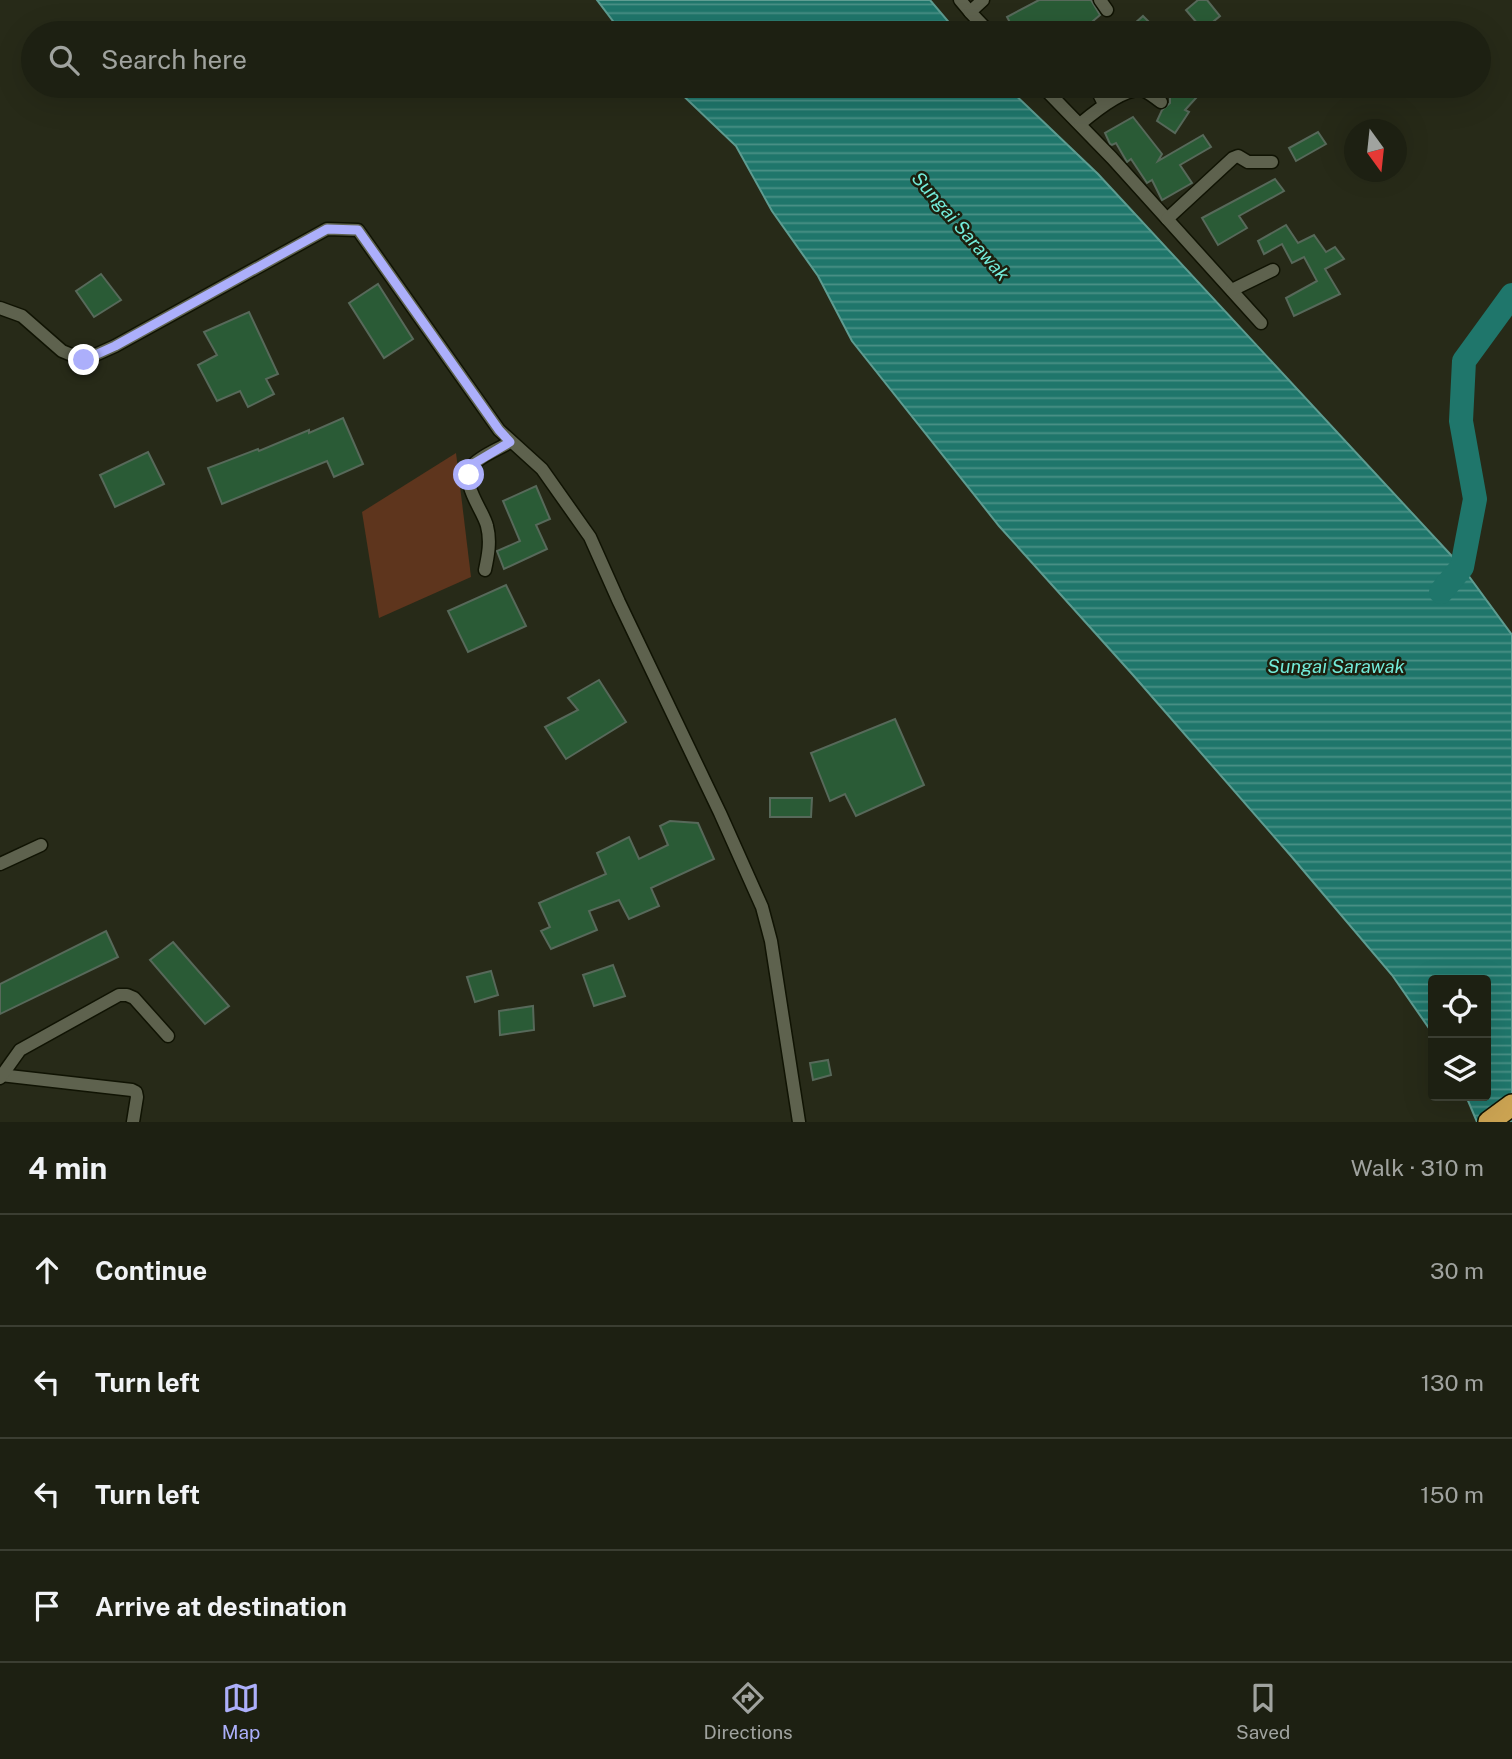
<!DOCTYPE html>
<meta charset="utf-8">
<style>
body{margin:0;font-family:"Public Sans",sans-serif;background:#2a2d20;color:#f1f3f6}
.controls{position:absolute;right:21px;bottom:21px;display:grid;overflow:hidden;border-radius:7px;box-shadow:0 7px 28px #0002}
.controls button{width:63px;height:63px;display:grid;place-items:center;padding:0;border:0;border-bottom:2px solid #3b3e32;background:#1d2012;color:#f1f3f6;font:35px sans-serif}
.compass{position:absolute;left:1344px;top:119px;width:63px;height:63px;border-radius:50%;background:#1d2012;box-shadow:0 7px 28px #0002;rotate:165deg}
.stop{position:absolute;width:21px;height:21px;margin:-16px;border:5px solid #acaffb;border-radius:50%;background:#fff}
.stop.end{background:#acaffb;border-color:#fff;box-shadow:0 2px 7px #0008}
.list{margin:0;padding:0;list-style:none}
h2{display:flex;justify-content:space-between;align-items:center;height:91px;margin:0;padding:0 28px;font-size:30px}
h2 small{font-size:23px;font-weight:400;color:#a0a39f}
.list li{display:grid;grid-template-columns:46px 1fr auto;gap:21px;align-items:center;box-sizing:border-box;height:112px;padding:0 28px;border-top:2px solid #3b3e32}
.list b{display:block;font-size:26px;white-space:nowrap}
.list em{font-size:23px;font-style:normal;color:#a0a39f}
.icon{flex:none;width:38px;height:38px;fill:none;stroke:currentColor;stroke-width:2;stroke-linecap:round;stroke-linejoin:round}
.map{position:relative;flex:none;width:1512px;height:1122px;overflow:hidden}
.search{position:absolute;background:#1d2012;box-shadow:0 7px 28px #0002;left:21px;right:21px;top:21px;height:77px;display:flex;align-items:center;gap:18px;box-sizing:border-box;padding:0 24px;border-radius:38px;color:#a0a39f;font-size:26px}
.sheet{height:539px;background:#1d2012}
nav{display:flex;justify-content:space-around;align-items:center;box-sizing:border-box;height:98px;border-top:2px solid #3b3e32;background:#1d2012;font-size:19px;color:#a0a39f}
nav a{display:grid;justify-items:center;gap:4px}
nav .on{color:#acaffb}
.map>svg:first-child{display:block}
</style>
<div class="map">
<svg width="1512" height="1122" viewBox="0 0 1512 1122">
<defs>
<pattern id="water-rules" width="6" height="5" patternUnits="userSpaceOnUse" patternTransform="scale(1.75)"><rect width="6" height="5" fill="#1f766b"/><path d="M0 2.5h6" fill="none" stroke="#4b9187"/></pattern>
</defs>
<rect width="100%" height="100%" fill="#272a18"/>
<!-- park -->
<path fill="#5e351d" d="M456,453L471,577L379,618L362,512Z"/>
<!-- water -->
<g fill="url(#water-rules)" stroke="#5e9c91" stroke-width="2">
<path d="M597,0H930L958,33H622Z"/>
<path d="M673,86H1006L1098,174L1462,567L1512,635V1122H1477L1466,1096H1486V980H1433V1034L1392,975L1291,856L1133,675L999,526L852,341L818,276L772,211L736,146Z"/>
</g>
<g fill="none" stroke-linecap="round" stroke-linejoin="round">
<!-- river -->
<path stroke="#1f766b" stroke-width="24" d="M1441,592L1462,567L1475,499L1461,421L1464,361L1512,295"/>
</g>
<!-- building -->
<g fill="#2a5b36" stroke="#57695a" stroke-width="2">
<path d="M1039,0H1091L1100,15L1079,33H1025L1021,26L1014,30L1007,17Z"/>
<path d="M1198,0H1207L1220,16L1203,30L1186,10Z"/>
<path d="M1143,16L1160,33H1124Z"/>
<path d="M1161,86H1207L1185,110L1189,112L1175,133L1157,121L1162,110L1170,103V94Z"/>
<path d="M1133,117L1162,154L1158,161L1203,135L1211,147L1180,165L1192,183L1162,200L1152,180L1147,183L1131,159L1127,162L1116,143L1112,145L1110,144L1105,133Z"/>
<path d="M1318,132L1326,144L1296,161L1289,148Z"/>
<path d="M1275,179L1284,191L1239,216L1247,228L1218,245L1202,218Z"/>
<path d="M1286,225L1298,243L1314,235L1326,252L1335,247L1344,259L1325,269L1340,294L1294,316L1286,298L1317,281L1304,257L1292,263L1282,244L1264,254L1258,241Z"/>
<path d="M101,274L121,300L94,317L76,291Z"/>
<path d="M378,284L413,339L384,358L349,303Z"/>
<path d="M249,312L278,374L266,379L274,394L248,407L240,391L217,401L198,365L217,355L204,332Z"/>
<path d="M343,418L363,464L334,477L327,461L222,504L208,468L258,449L259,451L309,430V433Z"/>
<path d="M148,452L164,484L115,507L100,475Z"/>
<path d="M536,486L550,519L536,525L547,549L504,569L497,551L520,541L503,501Z"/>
<path d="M506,585L526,626L468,652L448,611Z"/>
<path d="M599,680L626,722L566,759L545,727L578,710L568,698Z"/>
<path d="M895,719L924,785L856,816L845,794L830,801L811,753Z"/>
<path d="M770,798H812L811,817H770Z"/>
<path d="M670,821L698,823L714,859L651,888L659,906L629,919L619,900L589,911L597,930L551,949L541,931L550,927L539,903L606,874L597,853L629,837L639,859L668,845L660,826Z"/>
<path d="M106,931L118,957L0,1014V984Z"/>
<path d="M173,942L229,1006L205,1024L150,960Z"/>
<path d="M613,965L625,996L594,1006L583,975Z"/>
<path d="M491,971L498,995L475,1002L467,977Z"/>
<path d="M533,1006L534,1030L500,1035L499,1011Z"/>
<path d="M828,1060L831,1075L813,1080L810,1063Z"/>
</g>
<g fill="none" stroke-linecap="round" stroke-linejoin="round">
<!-- street casing -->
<g stroke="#101303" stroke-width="15">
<g id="street">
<path d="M960,0L970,12"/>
<path d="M983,0L970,12L990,33"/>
<path d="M1100,0L1107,10"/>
<path d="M1042,86L1112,158L1261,323"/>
<path d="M1095,86L1104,104"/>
<path d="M1080,124C1093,113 1123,89 1141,90C1148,91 1155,98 1161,102"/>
<path d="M1167,219L1233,158L1238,156L1248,162H1272"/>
<path d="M1232,290L1273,270"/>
<path d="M0,308L22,316L62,351L84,360L115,346L327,229L358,230L499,430L542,469L590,537L619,602L720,813L762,907L771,941L799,1122"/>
<path d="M485,570C488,556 491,541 487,526C483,509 459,484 473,465C480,456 499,449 510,442"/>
<path d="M0,864L41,845"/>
<path d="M0,1075L132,1090L136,1092L137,1097L133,1122"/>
<path d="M0,1078L20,1050L119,995H127L134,998L168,1036"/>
</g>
</g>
<!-- highway casing -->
<g stroke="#101303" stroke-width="24">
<path id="highway" d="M1489,1122L1512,1105"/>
</g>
<!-- street -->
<use href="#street" stroke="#5e624e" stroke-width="12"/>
<!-- highway -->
<use href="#highway" stroke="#cba352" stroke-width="21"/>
</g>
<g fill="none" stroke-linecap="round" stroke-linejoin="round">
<!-- route -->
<path stroke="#acaffb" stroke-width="9" d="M84,360L115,346L327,229L358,230L499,430L510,442L473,464L469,475"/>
</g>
<g text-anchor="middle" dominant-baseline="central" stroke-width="5" stroke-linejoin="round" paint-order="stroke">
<!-- water labels -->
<g font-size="19" font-style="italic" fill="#73ebd9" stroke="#1d200f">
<text transform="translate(961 226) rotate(49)">Sungai Sarawak</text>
<text x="1336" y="666">Sungai Sarawak</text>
</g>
</g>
</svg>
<div class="controls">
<button><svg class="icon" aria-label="locate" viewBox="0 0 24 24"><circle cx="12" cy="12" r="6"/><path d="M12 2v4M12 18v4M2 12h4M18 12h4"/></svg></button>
<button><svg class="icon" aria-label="layers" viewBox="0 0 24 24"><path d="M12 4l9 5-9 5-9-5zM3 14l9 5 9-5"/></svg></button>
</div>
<svg class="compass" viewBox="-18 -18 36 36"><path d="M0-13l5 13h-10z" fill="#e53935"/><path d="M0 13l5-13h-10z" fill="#a0a39f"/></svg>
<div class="stop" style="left:469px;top:475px"></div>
<div class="stop end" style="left:84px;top:360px"></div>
<div class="search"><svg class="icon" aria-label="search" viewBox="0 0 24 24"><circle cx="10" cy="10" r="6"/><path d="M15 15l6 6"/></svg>Search here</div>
</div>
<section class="sheet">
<h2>4 min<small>Walk · 310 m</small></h2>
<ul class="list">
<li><svg class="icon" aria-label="ahead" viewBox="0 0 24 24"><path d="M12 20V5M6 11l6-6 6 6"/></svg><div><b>Continue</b></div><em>30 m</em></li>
<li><svg class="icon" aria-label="left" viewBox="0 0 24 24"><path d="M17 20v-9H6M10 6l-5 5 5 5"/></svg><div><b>Turn left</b></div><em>130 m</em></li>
<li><svg class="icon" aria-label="left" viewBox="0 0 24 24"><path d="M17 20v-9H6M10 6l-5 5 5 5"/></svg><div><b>Turn left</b></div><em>150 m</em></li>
<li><svg class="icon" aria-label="arrive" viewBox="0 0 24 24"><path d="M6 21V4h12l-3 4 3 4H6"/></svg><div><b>Arrive at destination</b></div></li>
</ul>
</section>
<nav>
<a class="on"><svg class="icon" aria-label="map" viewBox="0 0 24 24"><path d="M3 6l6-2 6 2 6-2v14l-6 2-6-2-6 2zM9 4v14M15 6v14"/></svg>Map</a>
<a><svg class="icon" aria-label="directions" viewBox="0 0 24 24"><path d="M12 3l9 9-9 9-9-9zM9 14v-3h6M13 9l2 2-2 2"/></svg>Directions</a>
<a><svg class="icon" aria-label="saved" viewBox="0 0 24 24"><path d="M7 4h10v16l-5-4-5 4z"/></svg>Saved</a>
</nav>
